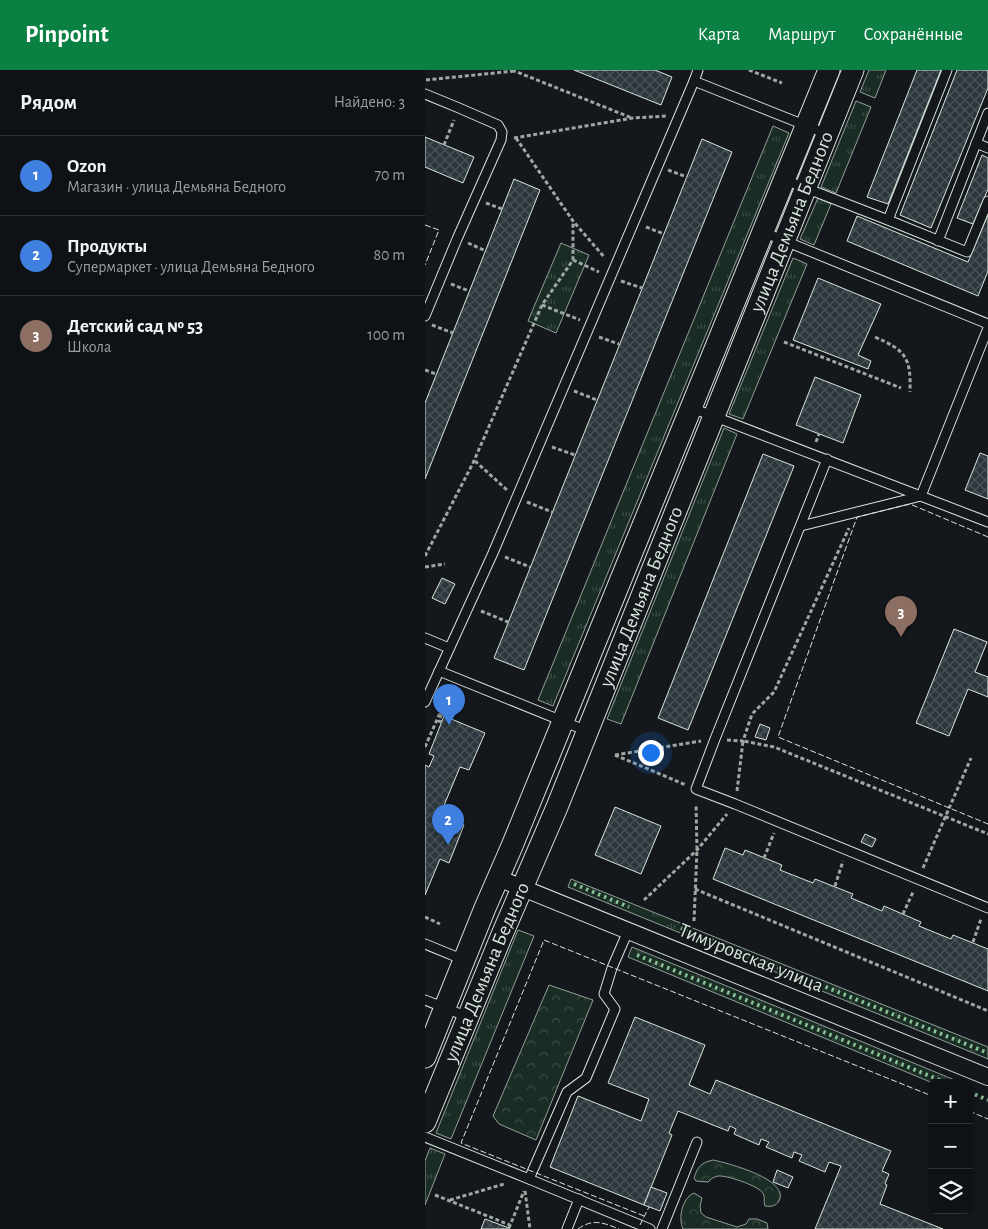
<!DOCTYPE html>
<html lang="ru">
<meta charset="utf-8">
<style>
body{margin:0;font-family:"Alegreya Sans",sans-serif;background:#1d2022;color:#f1f3f6}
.controls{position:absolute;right:15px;bottom:15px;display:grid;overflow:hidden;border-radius:8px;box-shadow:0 2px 12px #0003}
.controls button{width:45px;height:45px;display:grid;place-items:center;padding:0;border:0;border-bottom:1px solid #2f3234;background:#0f1215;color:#f1f3f6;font:25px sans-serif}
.you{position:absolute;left:225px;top:682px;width:18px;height:18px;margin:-12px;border:4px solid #fff;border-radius:50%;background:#1a73e8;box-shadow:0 0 0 8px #1a73e833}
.badge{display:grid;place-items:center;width:32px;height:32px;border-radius:50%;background:#0b8043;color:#fff;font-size:16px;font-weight:700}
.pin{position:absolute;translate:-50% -41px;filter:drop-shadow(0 1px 2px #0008)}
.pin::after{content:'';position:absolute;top:26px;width:18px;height:15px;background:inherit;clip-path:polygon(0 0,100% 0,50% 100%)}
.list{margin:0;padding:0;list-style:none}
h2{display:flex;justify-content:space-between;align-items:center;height:65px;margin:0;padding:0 20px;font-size:21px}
h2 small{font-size:16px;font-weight:400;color:#9b9ea0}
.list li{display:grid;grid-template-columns:32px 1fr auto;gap:15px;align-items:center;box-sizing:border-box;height:80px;padding:0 20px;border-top:1px solid #2f3234}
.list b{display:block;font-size:19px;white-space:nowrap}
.list p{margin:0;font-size:16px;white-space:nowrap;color:#9b9ea0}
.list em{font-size:16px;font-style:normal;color:#9b9ea0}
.icon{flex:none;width:28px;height:28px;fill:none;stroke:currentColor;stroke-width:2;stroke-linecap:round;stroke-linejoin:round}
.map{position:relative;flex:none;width:563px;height:1159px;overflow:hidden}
header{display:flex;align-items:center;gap:30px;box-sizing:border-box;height:70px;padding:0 25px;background:#0b8043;color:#fff}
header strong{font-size:24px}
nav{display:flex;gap:28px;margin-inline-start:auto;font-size:18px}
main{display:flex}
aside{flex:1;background:#0f1215}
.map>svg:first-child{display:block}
</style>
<header>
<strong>Pinpoint</strong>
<nav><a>Карта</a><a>Маршрут</a><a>Сохранённые</a></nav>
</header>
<main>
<aside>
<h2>Рядом<small>Найдено: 3</small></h2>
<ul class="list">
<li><span class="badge" style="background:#3f7fe0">1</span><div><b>Ozon</b><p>Магазин · улица Демьяна Бедного</p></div><em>70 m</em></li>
<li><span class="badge" style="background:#3f7fe0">2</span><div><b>Продукты</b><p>Супермаркет · улица Демьяна Бедного</p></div><em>80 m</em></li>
<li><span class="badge" style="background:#8d6e63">3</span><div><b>Детский сад № 53</b><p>Школа</p></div><em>100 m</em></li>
</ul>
</aside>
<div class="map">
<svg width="563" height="1159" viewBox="0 0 563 1159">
<defs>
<pattern id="grass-tufts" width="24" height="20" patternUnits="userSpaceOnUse" patternTransform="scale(1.25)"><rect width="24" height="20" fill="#1a2d24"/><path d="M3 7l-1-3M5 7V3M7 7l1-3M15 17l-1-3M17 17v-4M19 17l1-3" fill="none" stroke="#3b4b43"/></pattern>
<pattern id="forest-crowns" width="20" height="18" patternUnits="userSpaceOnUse" patternTransform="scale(1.25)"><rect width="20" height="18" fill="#1a2d24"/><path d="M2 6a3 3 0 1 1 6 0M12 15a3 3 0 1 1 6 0" fill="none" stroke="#3b4b43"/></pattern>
<pattern id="building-cross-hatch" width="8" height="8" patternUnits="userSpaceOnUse" patternTransform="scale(1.25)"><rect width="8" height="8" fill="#2c363c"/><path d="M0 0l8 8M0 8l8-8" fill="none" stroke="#4a5358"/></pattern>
</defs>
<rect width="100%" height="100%" fill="#14181c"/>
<!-- grass -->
<g fill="url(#grass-tufts)" stroke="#939e99">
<path d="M444,0H461L450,28L435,22Z"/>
<path d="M431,31L446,37L411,123L396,117Z"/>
<path d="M348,56L364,63L128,636L113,630Z"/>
<path d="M393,128L406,134L389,175L375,169Z"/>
<path d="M136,173L164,185L131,263L103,251Z"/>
<path d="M368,188L382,194L318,349L304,344Z"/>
<path d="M299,358L312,364L196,654L182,649Z"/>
<path d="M146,809L563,977V989L143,817Z"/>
<path d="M93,860L109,866L26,1069L11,1063Z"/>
<path d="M207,877L537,1013H508L203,887Z"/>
<path d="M5,1078L20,1084L0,1135V1091Z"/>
</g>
<!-- forest -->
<g fill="url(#forest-crowns)" stroke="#939e99">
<path d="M124,915L168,930L111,1070L74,1054L68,1046Z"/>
<path d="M288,1090C302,1093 365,1109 354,1131C351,1136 346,1137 340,1136C338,1131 341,1126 337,1122C331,1115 301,1105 293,1106C288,1107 286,1109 283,1112L271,1111L269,1108C273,1096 276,1093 288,1090Z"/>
<path d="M269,1123L277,1128L275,1136L276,1143L281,1147L312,1157L321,1154L324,1149H332L342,1153L343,1159H258C253,1148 257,1128 269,1123Z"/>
</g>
<!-- building -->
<g fill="url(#building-cross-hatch)" stroke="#d8e6dc">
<path d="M149,0H230L247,7L236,35Z"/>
<path d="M492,0H516L463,134L442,127Z"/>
<path d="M532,0H563V18L506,158L475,145Z"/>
<path d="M0,67L49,87L38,113L0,97Z"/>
<path d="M277,69L307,82L99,600L69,588Z"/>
<path d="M557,85L563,88V119L548,154L532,148Z"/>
<path d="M89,109L115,120L0,409V333Z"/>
<path d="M563,144V201L553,226L422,171L432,146L543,192Z"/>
<path d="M393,208L456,234L433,285L446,291L443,299L368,270Z"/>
<path d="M390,307L436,325L418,373L371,355Z"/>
<path d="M555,383L563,386V429L540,420Z"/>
<path d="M338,384L369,396L263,660L233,648Z"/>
<path d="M17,508L30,514L20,534L7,528Z"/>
<path d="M529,559L562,572L550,602L563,607V627L543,619L524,666L491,653Z"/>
<path d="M19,646L60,663L44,700L35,697L15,745L39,755L24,793L15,789L0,825V695L4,697L9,686L4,684Z"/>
<path d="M335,654L345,658L341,670L330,667Z"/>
<path d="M190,737L236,756L216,804L170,785Z"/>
<path d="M440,764L451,769L447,777L436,772Z"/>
<path d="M300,778L318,785L320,780L357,795L355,800L388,813L390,809L428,824L426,828L457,841L459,836L496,852L494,856L526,869L528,865L563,879V921L288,809Z"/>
<path d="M210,947L280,975L264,1015L285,1024L291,1010L466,1081L457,1101L464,1104L460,1114L462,1115L455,1134L518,1159H390L416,1096L404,1092L400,1102L374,1091L377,1085L369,1082L367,1088L341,1077L344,1072L336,1069L334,1075L309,1064L311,1059L305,1056L303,1061L253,1041L244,1063L247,1065L219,1135L125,1097L153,1026L216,1051L224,1029L183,1013Z"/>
<path d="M352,1100L368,1107L363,1118L348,1112Z"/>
<path d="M226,1117L242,1123L235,1141L219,1135Z"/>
<path d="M60,1149L84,1158L85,1159H56Z"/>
</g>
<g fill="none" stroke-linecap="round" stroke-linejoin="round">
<!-- service casing -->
<g stroke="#d8e6dc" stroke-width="11">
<g id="service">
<path d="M273,0L269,11L402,64"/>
<path d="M0,24L34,38L73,55L77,62L76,70L32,169L0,246"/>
<path d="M551,73L563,78"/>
<path d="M360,110L463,150L542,182L563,131"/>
<path d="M463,150L522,0"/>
<path d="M338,162L563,254"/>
<path d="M513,171L563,43"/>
<path d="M267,338L563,452"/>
<path d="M402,389L290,669L271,719L310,734L563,838"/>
<path d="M496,426L563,258"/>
<path d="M376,456L496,426"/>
<path d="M0,568L24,578"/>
<path d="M14,601L162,661"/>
<path d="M0,632L68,483L269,11"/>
<path d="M0,874L39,890"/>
<path d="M0,930L43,947"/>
<path d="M0,1067L104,1109L225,1159"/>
<path d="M104,1109L142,1022L161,1008L190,939L179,924L187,898L203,861"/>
<path d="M142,1159L154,1129"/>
<path d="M237,1159L272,1072"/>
</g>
</g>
<!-- minor casing -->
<g stroke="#d8e6dc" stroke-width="18">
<path id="minor" d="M73,808L563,1007"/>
</g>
<!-- tertiary casing -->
<g stroke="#d8e6dc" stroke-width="23">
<g id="tertiary">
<path d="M0,987L60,838L87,776L404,0"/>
<path id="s1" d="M0,1052L76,867L132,737L428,0"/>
</g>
</g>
<!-- path -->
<g stroke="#9da8a2" stroke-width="3" stroke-dasharray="4 2.5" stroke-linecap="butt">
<path d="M87,0L207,48"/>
<path d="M324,0L357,13"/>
<path d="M1,10L89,1"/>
<path d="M89,68L208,48L241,46"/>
<path d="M91,68L148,151L180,188"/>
<path d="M19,75L29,50"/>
<path d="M243,100L262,107"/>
<path d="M61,133L77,139"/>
<path d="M221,157L239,164"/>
<path d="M43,173L61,181"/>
<path d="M148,190L174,202"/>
<path d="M196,211L217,218"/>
<path d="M26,214L44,221"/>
<path d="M117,235L155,250"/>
<path d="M7,255L28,263"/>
<path d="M174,267L194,274"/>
<path d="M450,267C481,281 486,287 485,322"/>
<path d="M359,272L476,318"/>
<path d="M0,300L11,304"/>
<path d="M149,321L172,330"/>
<path d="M391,372L394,364"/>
<path d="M127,377L150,385"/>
<path d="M50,391L82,420"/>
<path d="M102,432L127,442"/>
<path d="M0,486L48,393L117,235L148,190V151"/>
<path d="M80,487L105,497"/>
<path d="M0,497L20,494"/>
<path d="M56,541L83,552"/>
<path d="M17,652L14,651L17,644"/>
<path d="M302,670L318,671L327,644L349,622L424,458"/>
<path d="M0,677L15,643L17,644L27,620"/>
<path d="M190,685L276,671"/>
<path d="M190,685L261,715"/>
<path d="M312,721L318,671L349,677L563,764"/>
<path d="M339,788L349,763"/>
<path d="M498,798L546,688"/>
<path d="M410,816L418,791"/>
<path d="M270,819L563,941"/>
<path d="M219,830L272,780L302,744"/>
<path d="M478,844L488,822"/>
<path d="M0,847L15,854"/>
<path d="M269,851L272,780L271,734"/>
<path d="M548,872L556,849"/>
<path d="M100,1121L105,1159"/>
<path d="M10,1125L85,1155"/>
<path d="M25,1130L79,1114"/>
<path d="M84,1158L99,1121"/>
</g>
<!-- service -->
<use href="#service" stroke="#14181c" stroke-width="9"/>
<!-- minor -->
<use href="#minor" stroke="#14181c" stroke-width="16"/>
<!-- tertiary -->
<use href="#tertiary" stroke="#14181c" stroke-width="21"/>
<!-- hedge -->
<g stroke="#8ac095" stroke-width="4" stroke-dasharray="2.5 4" stroke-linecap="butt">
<path d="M149,814L204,837"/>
<path d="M256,858L563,983"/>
<path d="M212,885L522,1013"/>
<path d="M544,1022L563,1030"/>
</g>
<!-- fence -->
<g stroke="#d8e6dc" stroke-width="1" stroke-dasharray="6 2.5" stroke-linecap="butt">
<path d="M0,155L14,160L0,195"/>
<path d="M563,467L485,434L432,447L353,667L563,754"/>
<path d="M544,1041L563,1049"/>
<path d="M219,1146L36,1073L119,870L507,1026"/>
<path d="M215,1155L224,1137"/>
<path d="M153,1159C168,1148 179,1153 194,1159"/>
</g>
</g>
<g text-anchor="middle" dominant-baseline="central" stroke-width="4" stroke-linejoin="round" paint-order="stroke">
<!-- street labels -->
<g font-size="20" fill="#d8e6dc" stroke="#14181c">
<text stroke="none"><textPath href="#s1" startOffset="972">улица Демьяна Бедного</textPath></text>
<text stroke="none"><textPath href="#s1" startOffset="568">улица Демьяна Бедного</textPath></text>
<text transform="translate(326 888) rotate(22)">Тимуровская улица</text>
<text stroke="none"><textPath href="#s1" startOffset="162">улица Демьяна Бедного</textPath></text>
</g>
</g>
</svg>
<div class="controls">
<button>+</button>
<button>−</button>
<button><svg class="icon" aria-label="layers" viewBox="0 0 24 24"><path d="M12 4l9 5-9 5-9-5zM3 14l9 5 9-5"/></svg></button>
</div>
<div class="you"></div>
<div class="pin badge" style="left:24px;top:655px;background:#3f7fe0">1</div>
<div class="pin badge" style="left:23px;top:775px;background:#3f7fe0">2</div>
<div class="pin badge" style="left:476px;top:567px;background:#8d6e63">3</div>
</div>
</main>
